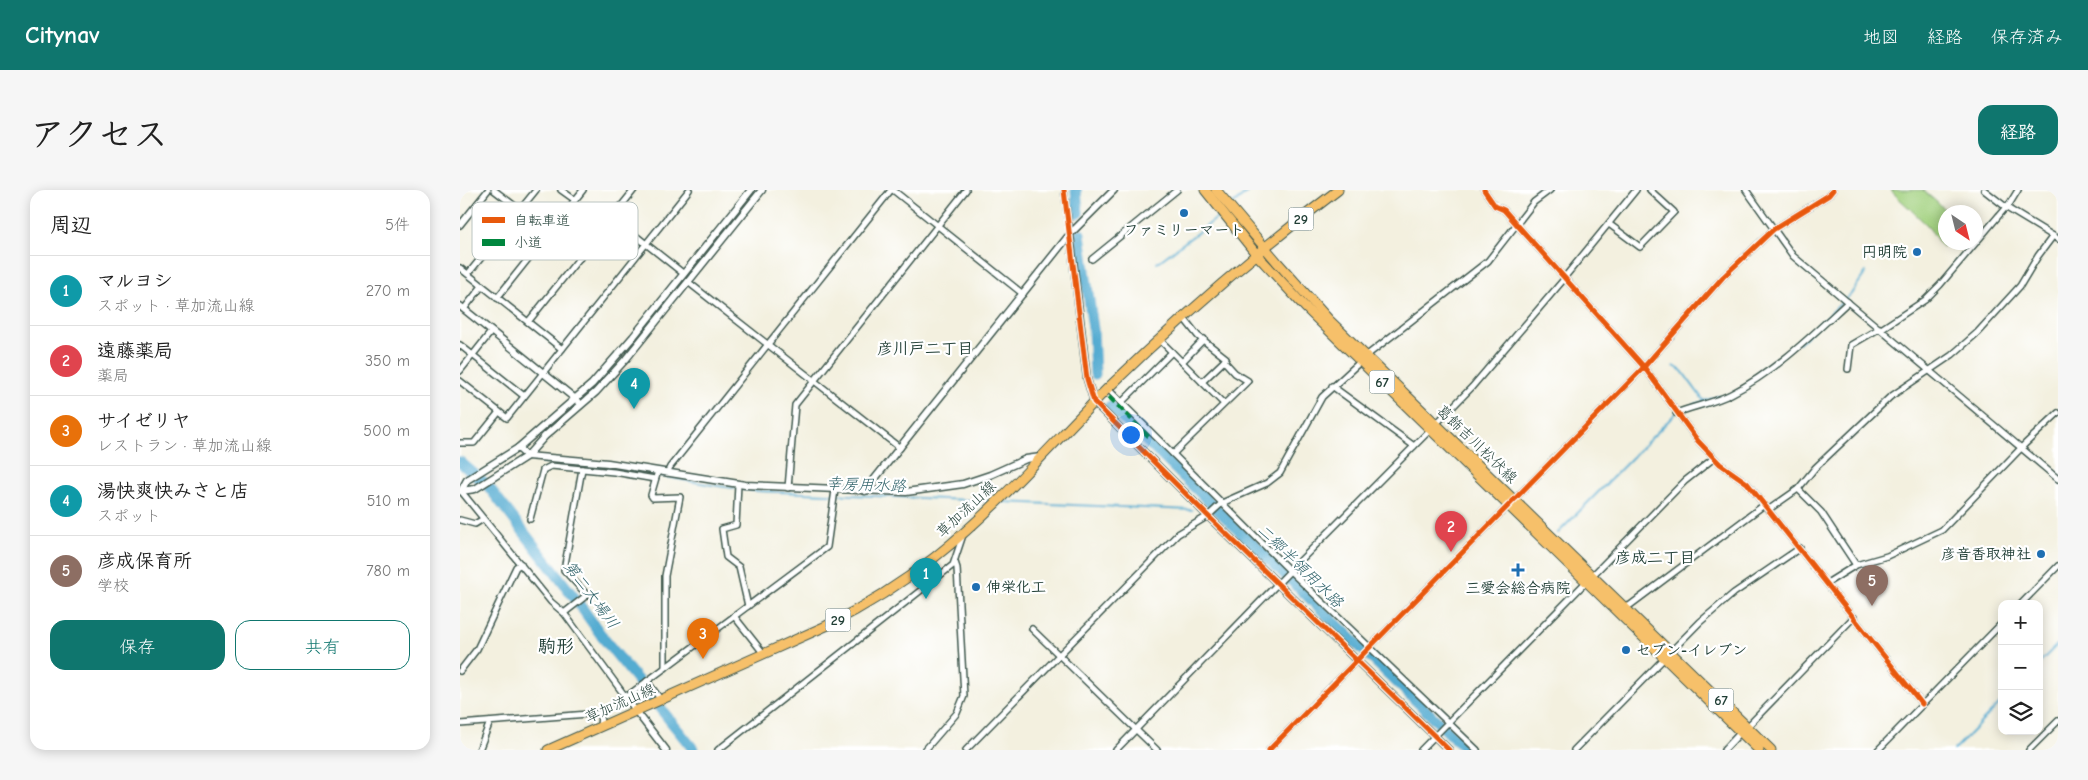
<!DOCTYPE html>
<html lang="ja">
<meta charset="utf-8">
<style>
body{margin:0;font-family:"Comic Neue","Klee One",sans-serif;background:#f6f6f6;color:#222}
.controls{position:absolute;right:15px;bottom:15px;display:grid;overflow:hidden;border-radius:10px;box-shadow:0 2px 12px #0003}
.controls button{width:45px;height:45px;display:grid;place-items:center;padding:0;border:0;border-bottom:1px solid #e0e0e0;background:#fff;color:#222;font:25px sans-serif}
.compass{position:absolute;left:1478px;top:15px;width:45px;height:45px;border-radius:50%;background:#fff;box-shadow:0 2px 12px #0003;rotate:145deg}
.you{position:absolute;left:670px;top:244px;width:18px;height:18px;margin:-12px;border:4px solid #fff;border-radius:50%;background:#1a73e8;box-shadow:0 0 0 8px #1a73e833}
.badge{display:grid;place-items:center;width:32px;height:32px;border-radius:50%;background:#0f766e;color:#fff;font-size:16px;font-weight:700}
.pin{position:absolute;translate:-50% -41px;filter:drop-shadow(0 1px 2px #0008)}
.pin::after{content:'';position:absolute;top:26px;width:18px;height:15px;background:inherit;clip-path:polygon(0 0,100% 0,50% 100%)}
.list{margin:0;padding:0;list-style:none}
h2{display:flex;justify-content:space-between;align-items:center;height:65px;margin:0;padding:0 20px;font-size:21px}
h2 small{font-size:16px;font-weight:400;color:#767676}
.list li{display:grid;grid-template-columns:32px 1fr auto;gap:15px;align-items:center;box-sizing:border-box;height:70px;padding:0 20px;border-top:1px solid #e0e0e0}
.list b{display:block;font-size:19px;white-space:nowrap}
.list p{margin:0;font-size:16px;white-space:nowrap;color:#767676}
.list em{font-size:16px;font-style:normal;color:#767676}
.actions{display:flex;gap:10px;padding:15px 20px}
.actions a{flex:1;padding:11px 0;border:1px solid #0f766e;border-radius:15px;text-align:center;font-size:18px;color:#0f766e}
.actions .main{background:#0f766e;color:#fff}
.icon{flex:none;width:28px;height:28px;fill:none;stroke:currentColor;stroke-width:2;stroke-linecap:round;stroke-linejoin:round}
.map{position:relative;flex:none;width:1598px;height:560px;overflow:hidden;border-radius:15px}
header{display:flex;align-items:center;gap:30px;box-sizing:border-box;height:70px;padding:0 25px;background:#0f766e;color:#fff}
header strong{font-size:24px}
nav{display:flex;gap:28px;margin-inline-start:auto;font-size:18px}
.intro{display:flex;align-items:center;justify-content:space-between;box-sizing:border-box;height:120px;padding:0 30px}
h1{margin:0;font-size:35px}
.button{padding:12px 22px;border-radius:15px;background:#0f766e;color:#fff;font-size:18px;font-weight:700}
main{display:flex;gap:30px;padding:0 30px}
aside{flex:1;background:#fff;border-radius:15px;box-shadow:0 2px 12px #0003}
.map>svg:first-child{display:block}
</style>
<header>
<strong>Citynav</strong>
<nav><a>地図</a><a>経路</a><a>保存済み</a></nav>
</header>
<div class="intro"><h1>アクセス</h1><a class="button">経路</a></div>
<main>
<aside>
<h2>周辺<small>5件</small></h2>
<ul class="list">
<li><span class="badge" style="background:#0f9aa8">1</span><div><b>マルヨシ</b><p>スポット · 草加流山線</p></div><em>270 m</em></li>
<li><span class="badge" style="background:#e0444e">2</span><div><b>遠藤薬局</b><p>薬局</p></div><em>350 m</em></li>
<li><span class="badge" style="background:#e8710a">3</span><div><b>サイゼリヤ</b><p>レストラン · 草加流山線</p></div><em>500 m</em></li>
<li><span class="badge" style="background:#0f9aa8">4</span><div><b>湯快爽快みさと店</b><p>スポット</p></div><em>510 m</em></li>
<li><span class="badge" style="background:#8d6e63">5</span><div><b>彦成保育所</b><p>学校</p></div><em>780 m</em></li>
</ul>
<div class="actions"><a class="main">保存</a><a>共有</a></div>
</aside>
<div class="map">
<svg width="1598" height="560" viewBox="0 0 1598 560">
<rect width="100%" height="100%" fill="#fff"/>
<filter id="ink" filterUnits="userSpaceOnUse"><feTurbulence type="fractalNoise" baseFrequency=".02" numOctaves="2"/><feDisplacementMap in="SourceGraphic" scale="10" xChannelSelector="R" yChannelSelector="G"/><feConvolveMatrix kernelMatrix="1 2 1 2 8 2 1 2 1" color-interpolation-filters="sRGB"/></filter>
<filter id="wash" filterUnits="userSpaceOnUse"><feTurbulence type="fractalNoise" baseFrequency=".0096" numOctaves="4" result="noise"/><feDisplacementMap in="SourceGraphic" scale="20" xChannelSelector="R" yChannelSelector="G"/><feGaussianBlur stdDeviation="1.12" result="paint"/><feColorMatrix in="noise" values="0 0 0 0 0 0 0 0 0 0 0 0 0 0 0 0 0 1.4 0 .05"/><feComposite in="paint" operator="in"/></filter>
<g filter="url(#wash)">
<rect width="100%" height="100%" fill="#f3f0df"/>
<!-- green -->
<path fill="#a2d17f" stroke="#60875a" d="M1430,0H1463L1488,22H1486V52L1499,54L1494,58L1488,53L1482,57L1467,35Z"/>
<g fill="none" stroke-linecap="round" stroke-linejoin="round">
<!-- stream -->
<g stroke="#54acd1" stroke-width="2">
<path d="M772,15L790,0"/>
<path d="M697,73L761,25"/>
<path d="M1339,153L1391,104L1406,82"/>
<path d="M1214,176L1222,181L1244,211"/>
<path d="M1233,215L1259,206"/>
<path d="M81,272L154,278L258,296L296,301L532,311"/>
<path d="M542,312L732,320"/>
<path d="M1098,343L1216,223"/>
<path d="M1579,473L1598,454"/>
<path d="M1494,560L1542,511"/>
</g>
<!-- river -->
<g stroke="#54acd1" stroke-width="11">
<path d="M616,0L618,23"/>
<path d="M620,44L633,139L635,184"/>
<path d="M650,216L1007,560"/>
<path d="M0,272L28,296L114,407L144,449L234,560"/>
</g>
</g>
</g>
<g filter="url(#ink)">
<g fill="none" stroke-linecap="round" stroke-linejoin="round">
<!-- minor casing -->
<g stroke="#3f584e" stroke-width="8">
<g id="minor">
<path d="M34,0L60,20"/>
<path d="M101,0L115,10"/>
<path d="M433,0L563,104"/>
<path d="M604,0L610,44"/>
<path d="M1024,0L1035,16L1044,20L1184,177L1238,251L1260,274L1287,293L1462,514"/>
<path d="M1286,0L1333,66L1598,289"/>
<path d="M1524,0L1547,18L1598,49"/>
<path d="M1547,18L1558,0"/>
<path d="M152,27L224,84"/>
<path d="M1149,34L1180,57L1214,22L1190,0"/>
<path d="M0,35L28,0"/>
<path d="M89,44L120,68"/>
<path d="M632,69L717,0"/>
<path d="M0,78L102,159"/>
<path d="M8,84L76,0"/>
<path d="M1104,88L1176,0"/>
<path d="M228,92L440,258"/>
<path d="M37,108L123,0"/>
<path d="M4,119L22,96"/>
<path d="M68,132L174,0"/>
<path d="M1421,139L1465,110L1480,95L1546,17"/>
<path d="M699,149L763,213"/>
<path d="M0,155L64,206"/>
<path d="M906,166L1028,71L1074,12L1090,0"/>
<path d="M722,172L744,149"/>
<path d="M1388,179L1391,155L1420,138"/>
<path d="M0,181L31,142"/>
<path d="M0,191L47,228L229,0"/>
<path d="M742,192L764,171"/>
<path d="M872,196L954,256"/>
<path d="M648,199L830,381L1017,560"/>
<path d="M661,213L712,162"/>
<path d="M1216,223C1234,216 1254,213 1271,204C1316,181 1351,146 1388,112"/>
<path d="M976,234L1012,197L1105,88"/>
<path d="M0,253H14L39,222"/>
<path d="M713,264L788,191L775,183L764,171L766,168L738,146L723,127"/>
<path d="M198,281L191,305L193,308L220,307L205,386V478"/>
<path d="M207,283L210,277L431,0"/>
<path d="M278,294L276,335L262,339L266,367L279,377L288,416"/>
<path d="M328,298L335,215L506,0"/>
<path d="M1338,299L1361,322L1396,375"/>
<path d="M1,301L91,412L104,423L176,521"/>
<path d="M1308,320L1338,299L1355,278L1430,207L1492,165L1517,143L1560,96L1578,66L1593,46"/>
<path d="M70,329L83,280L91,276L154,282L195,289"/>
<path d="M0,330L15,334L23,329"/>
<path d="M1132,386L1225,291L1254,268"/>
<path d="M1367,393L1396,375L1427,366L1482,340L1565,254L1598,223"/>
<path d="M1561,414L1598,376"/>
<path d="M1165,419L1304,315"/>
<path d="M104,423L127,405L104,380L122,279"/>
<path d="M274,426L304,464"/>
<path d="M572,439L697,560"/>
<path d="M0,481L17,459L56,377L61,374"/>
<path d="M187,491L201,510"/>
<path d="M166,507L367,357L375,300"/>
<path d="M0,534L141,523L140,537"/>
<path d="M1287,537L1394,427"/>
<path d="M19,560L30,532"/>
<path d="M258,560L493,375L503,345"/>
<path d="M465,560L497,523L504,506L497,378L495,372"/>
<path d="M506,560L718,344L748,326L762,313L807,293L820,283L862,207L901,171"/>
<path d="M656,560L830,381L970,240"/>
<path d="M809,560L1184,177L1263,87L1314,39L1369,5L1373,0"/>
<path d="M961,560L1126,392"/>
<path d="M1114,560L1240,432L1274,403L1340,358"/>
<path d="M1264,560L1281,542"/>
<path d="M1418,560L1542,433"/>
<path d="M1569,560L1598,531"/>
</g>
</g>
<!-- tertiary casing -->
<g stroke="#3f584e" stroke-width="9">
<g id="tertiary">
<path d="M610,44L627,189L634,212L748,326L989,560"/>
<path d="M0,116L118,211"/>
<path d="M58,258L67,266L148,273L285,295L446,302L503,294L530,285L566,269L581,267"/>
<path d="M1,301L15,299L67,266L85,246L136,202L166,169L302,0"/>
<path d="M1,301L7,290L58,258L132,194L173,147L291,0"/>
<path d="M405,301L610,44L654,0"/>
<path d="M176,521L206,560"/>
</g>
</g>
<!-- primary casing -->
<g stroke="#3f584e" stroke-width="11">
<g id="primary">
<path d="M745,0L797,65L845,117L1299,560"/>
<path d="M756,0L818,73L869,130L1311,560"/>
<path d="M88,560L366,436C404,417 441,394 475,367C538,317 591,255 648,198C720,128 797,61 878,0"/>
</g>
</g>
<!-- minor -->
<use href="#minor" stroke="#fff" stroke-width="5"/>
<!-- tertiary -->
<use href="#tertiary" stroke="#fff" stroke-width="6"/>
<!-- primary -->
<use href="#primary" stroke="#f6c06b" stroke-width="9"/>
<!-- quiet -->
<path stroke="#00873e" stroke-width="4" stroke-dasharray="8 4" stroke-linecap="butt" d="M649,207L689,247"/>
<!-- cycleway casing -->
<g stroke="#fff" stroke-width="8">
<g id="cycleway">
<path d="M604,0L627,189L634,212L748,326L989,560"/>
<path d="M1024,0L1035,16L1044,20L1184,177L1238,251L1260,274L1287,293L1462,514"/>
<path d="M809,560L1184,177L1263,87L1314,39L1369,5L1373,0"/>
</g>
</g>
<!-- cycleway -->
<use href="#cycleway" stroke="#e8590c" stroke-width="5"/>
</g>
</g>
<!-- markers -->
<g fill="#1f6fb2" stroke="#fff" stroke-width="2">
<circle cx="724" cy="23" r="5"/>
<circle cx="1457" cy="62" r="5"/>
<circle cx="1581" cy="364" r="5"/>
<path d="M1055.5 372.5h5v5h5v5h-5v5h-5v-5h-5v-5h5z"/>
<circle cx="516" cy="397" r="5"/>
<circle cx="1166" cy="460" r="5"/>
</g>
<g text-anchor="middle" dominant-baseline="central" stroke-width="4.5" stroke-linejoin="round" paint-order="stroke">
<!-- shield labels -->
<g fill="#fff" stroke="#627771" stroke-width="1">
<rect x="828.5" y="17.5" width="25" height="23" rx="4"/>
<rect x="909.5" y="180.5" width="25" height="23" rx="4"/>
<rect x="365.5" y="418.5" width="25" height="23" rx="4"/>
<rect x="1248.5" y="498.5" width="25" height="23" rx="4"/>
</g>
<g font-size="14" font-weight="bold" fill="#1f3d34">
<text x="841" y="29">29</text>
<text x="922" y="192">67</text>
<text x="378" y="430">29</text>
<text x="1261" y="510">67</text>
</g>
<!-- poi labels -->
<g font-size="15" font-weight="bold" fill="#1f3d34" stroke="#fff">
<text x="724" y="40">ファミリーマート</text>
<text x="1447" y="62" text-anchor="end">円明院</text>
<text x="1571" y="364" text-anchor="end">彦音香取神社</text>
<text x="526" y="397" text-anchor="start">伸栄化工</text>
<text x="1058" y="398">三愛会総合病院</text>
<text x="1176" y="460" text-anchor="start">セブン-イレブン</text>
</g>
<!-- street labels -->
<g font-size="15" fill="#1f3d34" stroke="#fff">
<text transform="translate(1017 254) rotate(44)">葛飾吉川松伏線</text>
<text transform="translate(506 319) rotate(-43)">草加流山線</text>
<text transform="translate(160 513) rotate(-24)">草加流山線</text>
</g>
<!-- neighbourhood labels -->
<g font-size="16" font-weight="bold" fill="#1f3d34" stroke="#fff">
<text x="465" y="159">彦川戸二丁目</text>
<text x="1195" y="368">彦成二丁目</text>
</g>
<!-- water labels -->
<g font-size="16" font-style="italic" fill="#32646b" stroke="#fff">
<text transform="translate(406 295) rotate(2)">幸房用水路</text>
<text transform="translate(840 376) rotate(44)">二郷半領用水路</text>
<text transform="translate(131 405) rotate(53)">第二大場川</text>
</g>
<!-- quarter labels -->
<g font-size="18" font-weight="bold" fill="#1f3d34" stroke="#fff">
<text x="96" y="456">駒形</text>
</g>
</g>
<!-- legend -->
<rect x="12" y="12" width="166" height="58" rx="8" fill="#fff" stroke="#bcc5c2" stroke-width="1"/>
<rect x="22" y="27" width="23" height="6" fill="#e8590c"/>
<rect x="22" y="49" width="23" height="7" fill="#00873e"/>
<g font-size="14" fill="#1f3d34">
<text x="54" y="35">自転車道</text>
<text x="54" y="57">小道</text>
</g>
</svg>
<div class="controls">
<button>+</button>
<button>−</button>
<button><svg class="icon" aria-label="layers" viewBox="0 0 24 24"><path d="M12 4l9 5-9 5-9-5zM3 14l9 5 9-5"/></svg></button>
</div>
<svg class="compass" viewBox="-18 -18 36 36"><path d="M0-13l5 13h-10z" fill="#e53935"/><path d="M0 13l5-13h-10z" fill="#767676"/></svg>
<div class="you"></div>
<div class="pin badge" style="left:466px;top:409px;background:#0f9aa8">1</div>
<div class="pin badge" style="left:991px;top:362px;background:#e0444e">2</div>
<div class="pin badge" style="left:243px;top:469px;background:#e8710a">3</div>
<div class="pin badge" style="left:174px;top:219px;background:#0f9aa8">4</div>
<div class="pin badge" style="left:1412px;top:416px;background:#8d6e63">5</div>
</div>
</main>
